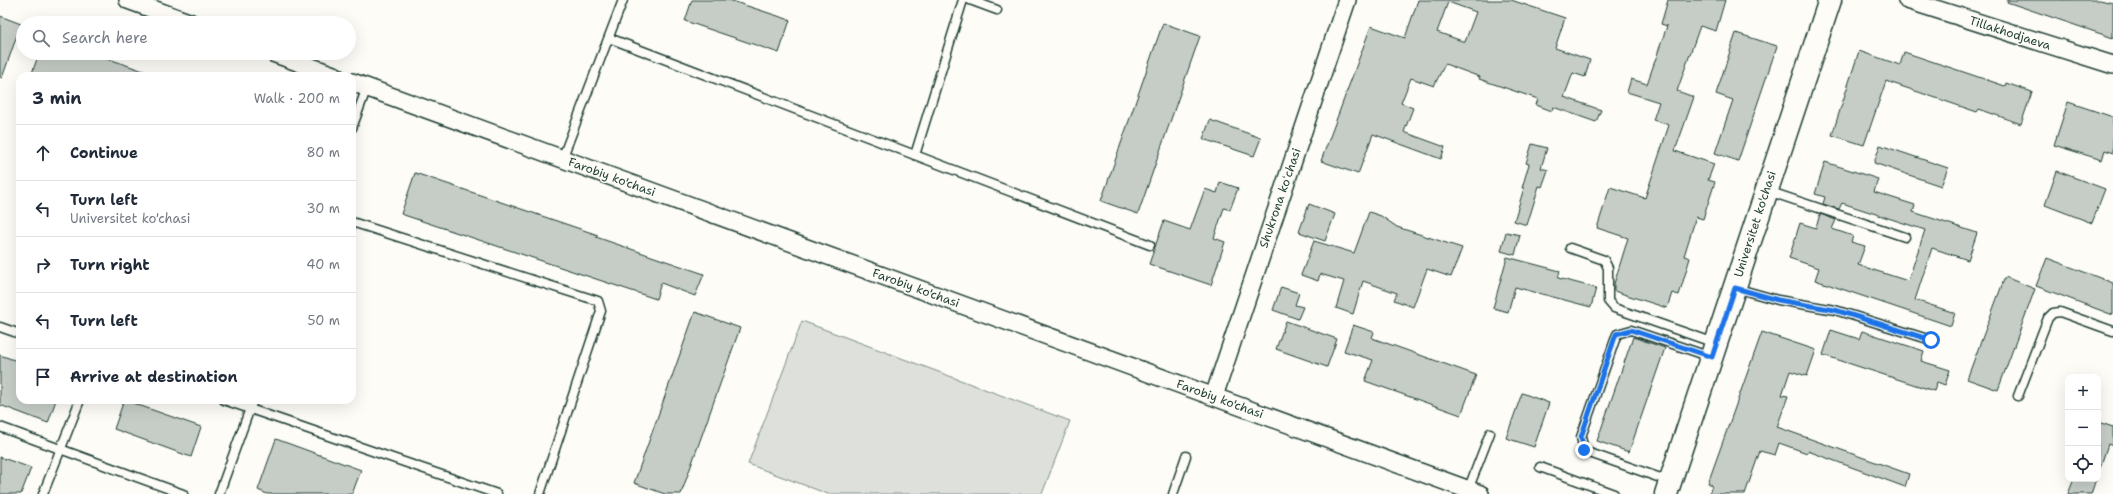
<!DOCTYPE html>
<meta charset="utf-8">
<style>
body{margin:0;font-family:"Shantell Sans",sans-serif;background:#f6f6f7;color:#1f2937}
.controls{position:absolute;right:12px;bottom:12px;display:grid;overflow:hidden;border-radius:8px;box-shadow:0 4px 16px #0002}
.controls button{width:36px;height:36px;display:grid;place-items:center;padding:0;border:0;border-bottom:1px solid #e0e1e3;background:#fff;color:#1f2937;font:20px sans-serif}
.stop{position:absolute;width:12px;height:12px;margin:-9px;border:3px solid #1a73e8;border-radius:50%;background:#fff}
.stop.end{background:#1a73e8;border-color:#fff;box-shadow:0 1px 4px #0008}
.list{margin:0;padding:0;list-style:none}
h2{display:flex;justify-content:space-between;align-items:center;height:52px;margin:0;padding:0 16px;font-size:17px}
h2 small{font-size:13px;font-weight:400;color:#747a83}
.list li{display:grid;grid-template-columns:26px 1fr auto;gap:12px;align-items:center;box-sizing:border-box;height:56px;padding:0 16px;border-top:1px solid #e0e1e3}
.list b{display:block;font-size:15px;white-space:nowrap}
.list p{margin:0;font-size:13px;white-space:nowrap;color:#747a83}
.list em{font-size:13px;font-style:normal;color:#747a83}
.icon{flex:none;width:22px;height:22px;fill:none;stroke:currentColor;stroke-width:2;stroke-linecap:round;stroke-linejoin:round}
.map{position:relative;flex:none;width:2113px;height:494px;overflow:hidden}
.search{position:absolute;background:#fff;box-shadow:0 4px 16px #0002;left:16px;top:16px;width:340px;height:44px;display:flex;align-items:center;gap:10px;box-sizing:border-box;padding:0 14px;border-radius:22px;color:#747a83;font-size:15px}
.panel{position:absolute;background:#fff;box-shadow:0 4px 16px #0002;left:16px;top:72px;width:340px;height:332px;border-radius:12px}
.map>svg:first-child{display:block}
</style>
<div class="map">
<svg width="2113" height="494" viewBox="0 0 2113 494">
<rect width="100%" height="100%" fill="#fdfcf7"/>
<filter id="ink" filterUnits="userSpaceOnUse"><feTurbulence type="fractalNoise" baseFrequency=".025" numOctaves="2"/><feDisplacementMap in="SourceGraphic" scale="8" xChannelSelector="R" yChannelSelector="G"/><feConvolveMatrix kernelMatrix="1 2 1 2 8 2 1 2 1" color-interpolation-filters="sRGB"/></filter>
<g filter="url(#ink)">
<!-- green -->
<path fill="#dde0db" stroke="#7e8e88" d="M802,321L1070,421L1042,494H828L748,464Z"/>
<!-- building -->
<g fill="#c6cdc7" stroke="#1f3d34" fill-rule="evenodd">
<path d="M692,0H729L790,20L779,53L685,21Z"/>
<path d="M1418,0H1511L1565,18L1555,48L1590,60L1585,77L1573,73L1564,97L1601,110L1596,122L1553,107L1552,111L1536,105L1538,99L1479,79L1480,77L1445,64L1434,86L1411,78L1401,103L1413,108L1404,132L1445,147L1441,159L1373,134L1358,174L1321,161L1371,26L1405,38ZM1448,2L1476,12L1465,42L1437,32Z"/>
<path d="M1668,0H1725L1716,31L1700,26L1677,91L1694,97L1675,151L1714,164L1708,180L1715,182L1703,219L1696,217L1684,256L1690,258L1679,295L1672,293L1667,308L1614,291V284L1628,238L1597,228L1610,187L1645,198L1669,125L1653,120L1659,102L1627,92L1631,79L1647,84L1667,26L1661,24Z"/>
<path d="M2008,0H2100L2113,3V38L2007,2Z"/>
<path d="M0,16L21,24L2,78L0,77Z"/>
<path d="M1163,23L1200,36L1138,214L1101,201Z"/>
<path d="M1736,33L1777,46L1738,161L1715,153L1733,100L1716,94Z"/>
<path d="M1859,51L1900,65L1904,52L2005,86L2006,83L2032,92L2021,124L1979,109L1977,112L1886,81L1864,145L1832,135Z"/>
<path d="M39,53H92L152,74V76H31Z"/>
<path d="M2068,102L2113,117V153L2105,150L2102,160L2054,145Z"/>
<path d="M1210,120L1261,138L1254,156L1203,139Z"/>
<path d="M1532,144L1547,148L1541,168L1548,170L1542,187L1539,186L1527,225L1514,221L1524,188H1522L1529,164L1526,163Z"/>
<path d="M1880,145L1948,168L1941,186L1874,163Z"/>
<path d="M1825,162L1878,179L1874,192L1915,205L1913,212L1977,233L1968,260L1932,248L1915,300L1955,313L1951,326L1815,280L1819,268L1789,258L1800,223L1816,228L1820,214L1836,220L1832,229L1853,236L1851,242L1865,246L1858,265L1908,281L1925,230L1842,203L1839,209L1823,204L1825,197L1815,194Z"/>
<path d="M2057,171L2105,189L2092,223L2045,205Z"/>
<path d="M415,173L598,235L596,237L704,274L695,296L661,283L656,299L401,214Z"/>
<path d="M1220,182L1238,188L1230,210L1224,208L1214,238L1225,242L1211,285L1149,264L1164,221L1190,230L1205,189L1217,193Z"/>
<path d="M1309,204L1335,214L1325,241L1299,232Z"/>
<path d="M1369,212L1381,216L1397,227L1462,248L1451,277L1427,269L1413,307L1394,300L1397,293L1363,281L1353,314L1336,308L1344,281L1320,274L1318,281L1301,275L1314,241L1354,253Z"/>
<path d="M1506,232L1520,235L1515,255L1501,251Z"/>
<path d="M1507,257L1560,271L1558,278L1596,288L1591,307L1515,287L1508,312L1493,308Z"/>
<path d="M2047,258L2113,283V315L2036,286Z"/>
<path d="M2005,277L2035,289L1998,390L1967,379Z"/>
<path d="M1281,287L1299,293L1295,305L1303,307L1298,319L1273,310Z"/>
<path d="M695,312L740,328L681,494H665L634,483Z"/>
<path d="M1286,321L1337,339L1327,367L1276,349Z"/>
<path d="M1353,325L1374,332L1372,338L1476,375L1461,415L1365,381L1373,360L1344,351Z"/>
<path d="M1831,330L1859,339L1862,331L1924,351L1921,361L1950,370L1945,385L1937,382L1934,391L1823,355Z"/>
<path d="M1762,332L1816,350L1807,376L1790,371L1782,395L1788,396L1777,427L1909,474L1905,487L1808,451L1807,453L1779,443L1775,455L1760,451L1745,494H1709L1712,485L1708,483Z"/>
<path d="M1633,337L1665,348L1629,452L1597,441Z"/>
<path d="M0,355L20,362V400H56L48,423L0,405Z"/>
<path d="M1522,393L1549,403L1534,447L1506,438Z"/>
<path d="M124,400L201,427L191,457L114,429Z"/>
<path d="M2098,422L2113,427V446L2108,444L2100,468H2098Z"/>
<path d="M276,439L361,470L352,494H267L258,490Z"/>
<path d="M0,457L31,468L21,494H0Z"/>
<path d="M2074,479H2096L2091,494H2068Z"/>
</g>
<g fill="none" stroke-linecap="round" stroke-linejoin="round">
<!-- service casing -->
<g stroke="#1f3d34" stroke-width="11">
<g id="service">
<path d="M970,0L997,10"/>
<path d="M609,38L1150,245"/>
<path d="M352,128L367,87"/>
<path d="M915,155L963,0"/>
<path d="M562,159L623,0"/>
<path d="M1768,191L1905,237"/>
<path d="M352,222L598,301L601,311L540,494"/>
<path d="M1570,248L1604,260L1608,268V301L1614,308L1715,343"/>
<path d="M1735,288L1778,300L1835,310L1931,340"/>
<path d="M0,327L20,334"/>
<path d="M2018,396L2048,318L2053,313L2060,312L2113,331"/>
<path d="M224,400L497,494"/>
<path d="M0,427L183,494"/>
<path d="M1540,467L1614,494"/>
<path d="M1669,481L1584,451L1581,437L1617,334L1631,330L1711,357"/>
<path d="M1468,490L1490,433"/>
<path d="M43,494L80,400"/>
<path d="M219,494L253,400"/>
<path d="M1173,494L1186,456"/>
</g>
</g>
<!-- minor casing -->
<g stroke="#1f3d34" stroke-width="20">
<g id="minor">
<path d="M128,0L191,23"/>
<path d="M1907,0L2113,65"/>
<path d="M273,53L336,76"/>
<path d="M352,82L1480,494"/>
<path d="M1214,396L1347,0"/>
</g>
</g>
<!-- secondary casing -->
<g stroke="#1f3d34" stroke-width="25">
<path id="secondary" d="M1666,494L1830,0"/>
</g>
<!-- service -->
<use href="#service" stroke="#fdfcf7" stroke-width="8"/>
<!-- minor -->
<use href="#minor" stroke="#fdfcf7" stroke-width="17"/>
<!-- secondary -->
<use href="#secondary" stroke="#fdfcf7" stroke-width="22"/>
</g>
</g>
<g fill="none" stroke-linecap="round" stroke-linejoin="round" filter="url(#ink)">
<!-- route -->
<path stroke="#1a73e8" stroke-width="5" d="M1584,450L1581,437L1616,334L1631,330L1712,357L1735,288L1778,300L1835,310L1931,340"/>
</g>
<g text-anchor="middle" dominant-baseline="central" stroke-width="3" stroke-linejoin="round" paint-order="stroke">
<!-- street labels -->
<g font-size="12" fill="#1f3d34" stroke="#fdfcf7">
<text transform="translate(2010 33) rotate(18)">Tillakhodjaeva</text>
<text transform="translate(612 177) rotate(20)">Farobiy ko'chasi</text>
<text transform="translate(1280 198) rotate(-71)">Shukrona koʻchasi</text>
<text transform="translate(1755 224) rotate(-72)">Universitet ko'chasi</text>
<text transform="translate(916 288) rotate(20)">Farobiy ko'chasi</text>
<text transform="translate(1220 399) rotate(20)">Farobiy ko'chasi</text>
</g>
</g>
</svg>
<div class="controls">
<button>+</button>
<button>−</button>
<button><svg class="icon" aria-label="locate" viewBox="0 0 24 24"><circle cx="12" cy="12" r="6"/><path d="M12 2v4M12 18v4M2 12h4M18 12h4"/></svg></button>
</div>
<div class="stop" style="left:1931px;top:340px"></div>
<div class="stop end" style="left:1584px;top:450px"></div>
<div class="search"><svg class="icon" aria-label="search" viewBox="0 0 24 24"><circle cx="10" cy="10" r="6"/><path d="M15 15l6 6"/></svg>Search here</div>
<section class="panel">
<h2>3 min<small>Walk · 200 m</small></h2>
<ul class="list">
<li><svg class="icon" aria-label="ahead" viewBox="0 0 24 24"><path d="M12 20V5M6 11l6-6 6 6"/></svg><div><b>Continue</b></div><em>80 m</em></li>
<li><svg class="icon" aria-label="left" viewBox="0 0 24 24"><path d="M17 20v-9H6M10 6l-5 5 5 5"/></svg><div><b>Turn left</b><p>Universitet ko'chasi</p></div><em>30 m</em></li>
<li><svg class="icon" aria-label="right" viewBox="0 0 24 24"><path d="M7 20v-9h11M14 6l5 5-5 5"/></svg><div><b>Turn right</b></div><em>40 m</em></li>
<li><svg class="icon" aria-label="left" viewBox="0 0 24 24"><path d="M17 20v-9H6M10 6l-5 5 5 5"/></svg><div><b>Turn left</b></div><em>50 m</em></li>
<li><svg class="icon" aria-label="arrive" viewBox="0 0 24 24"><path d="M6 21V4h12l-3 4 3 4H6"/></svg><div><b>Arrive at destination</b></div></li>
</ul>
</section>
</div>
